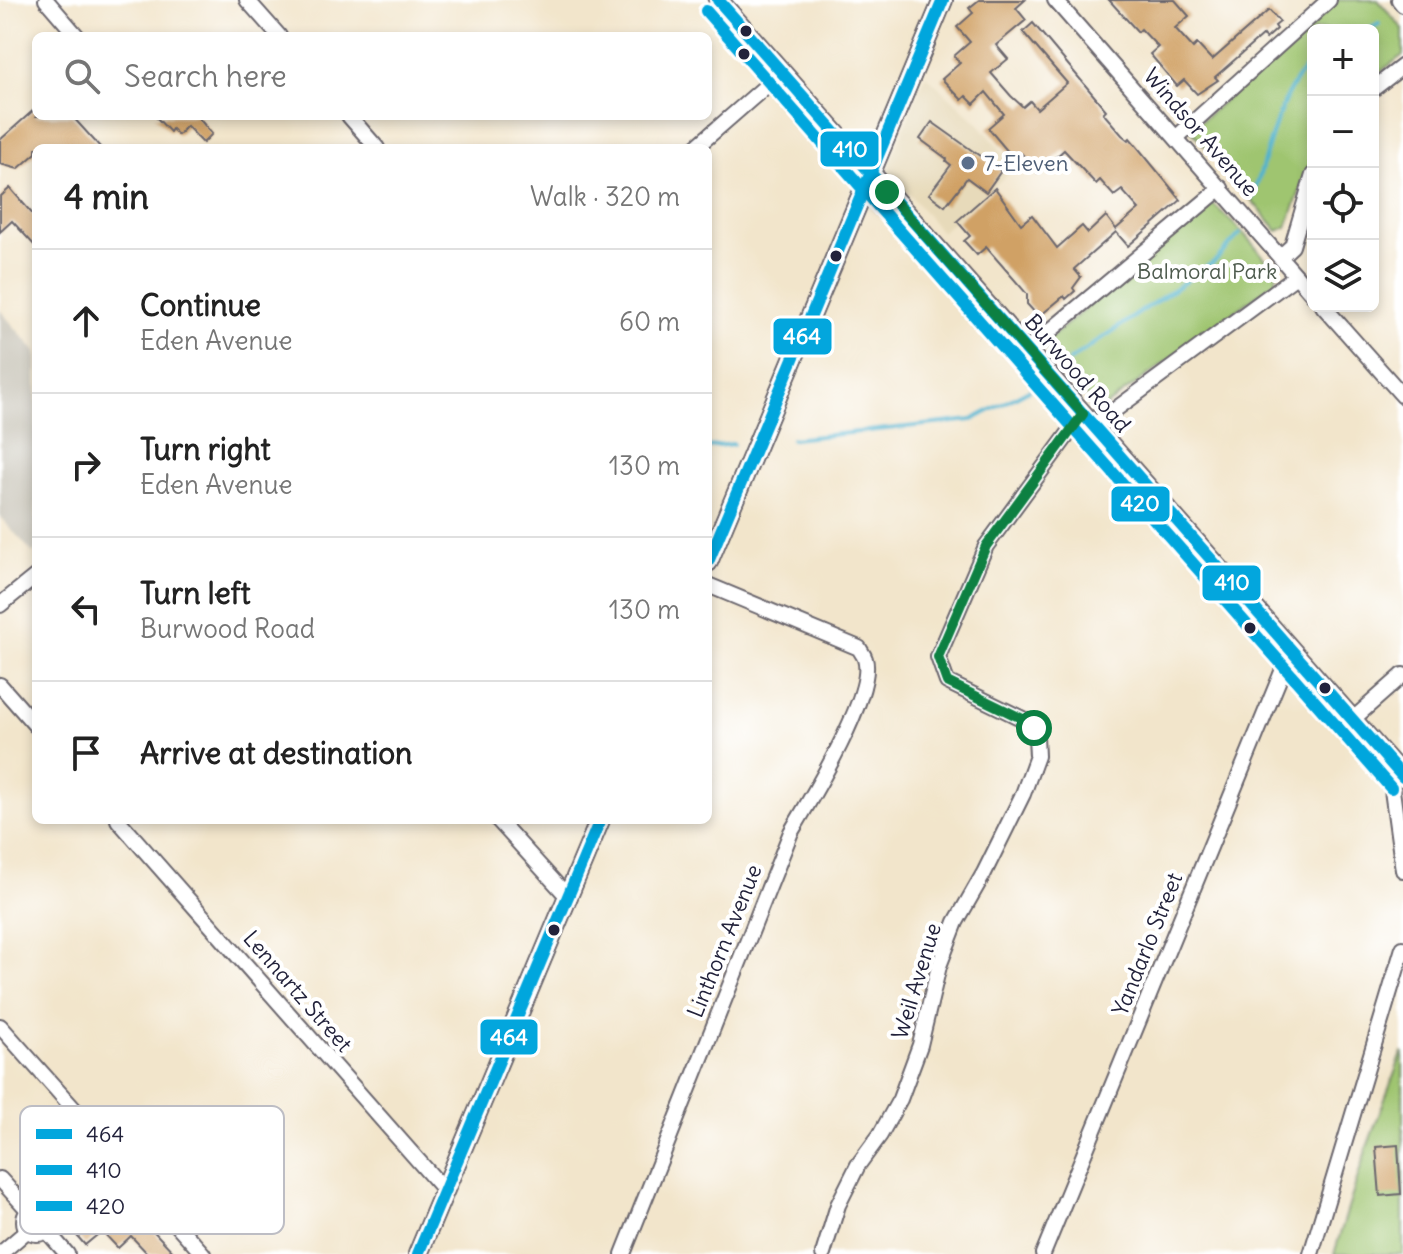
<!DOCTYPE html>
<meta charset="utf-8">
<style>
body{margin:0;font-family:Delius,sans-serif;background:#f6f6f6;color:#222}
.controls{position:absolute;right:24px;top:24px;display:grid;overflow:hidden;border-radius:12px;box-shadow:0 4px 12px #0003}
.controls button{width:72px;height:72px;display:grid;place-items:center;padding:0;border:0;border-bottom:2px solid #e0e0e0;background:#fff;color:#222;font:40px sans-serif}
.stop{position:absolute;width:24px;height:24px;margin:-18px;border:6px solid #0b8043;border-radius:50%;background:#fff}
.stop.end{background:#0b8043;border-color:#fff;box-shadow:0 2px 8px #0008}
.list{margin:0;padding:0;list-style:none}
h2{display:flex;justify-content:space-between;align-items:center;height:104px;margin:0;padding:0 32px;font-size:34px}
h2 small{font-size:26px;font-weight:400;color:#767676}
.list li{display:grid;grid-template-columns:52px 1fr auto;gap:24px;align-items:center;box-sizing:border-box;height:144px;padding:0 32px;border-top:2px solid #e0e0e0}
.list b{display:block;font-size:30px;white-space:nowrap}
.list p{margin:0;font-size:26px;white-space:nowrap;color:#767676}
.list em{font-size:26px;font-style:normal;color:#767676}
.icon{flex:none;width:44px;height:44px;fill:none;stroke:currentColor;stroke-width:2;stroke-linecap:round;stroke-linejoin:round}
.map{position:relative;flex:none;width:1403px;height:1254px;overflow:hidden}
.search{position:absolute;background:#fff;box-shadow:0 4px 12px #0003;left:32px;top:32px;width:680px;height:88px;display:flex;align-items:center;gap:20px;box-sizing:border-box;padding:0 28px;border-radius:12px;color:#767676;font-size:30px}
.panel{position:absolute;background:#fff;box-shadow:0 4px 12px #0003;left:32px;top:144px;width:680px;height:680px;border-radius:12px}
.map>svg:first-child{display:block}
</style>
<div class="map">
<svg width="1403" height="1254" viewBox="0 0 1403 1254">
<rect width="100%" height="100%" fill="#fff"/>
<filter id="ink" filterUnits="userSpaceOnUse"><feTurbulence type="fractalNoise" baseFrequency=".0125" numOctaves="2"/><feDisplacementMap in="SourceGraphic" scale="16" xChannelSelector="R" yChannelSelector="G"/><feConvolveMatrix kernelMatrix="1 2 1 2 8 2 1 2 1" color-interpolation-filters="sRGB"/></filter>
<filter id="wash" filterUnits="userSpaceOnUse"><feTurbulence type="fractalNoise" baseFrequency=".006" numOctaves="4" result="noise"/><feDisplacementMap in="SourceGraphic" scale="32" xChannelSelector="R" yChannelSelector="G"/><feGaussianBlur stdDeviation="1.8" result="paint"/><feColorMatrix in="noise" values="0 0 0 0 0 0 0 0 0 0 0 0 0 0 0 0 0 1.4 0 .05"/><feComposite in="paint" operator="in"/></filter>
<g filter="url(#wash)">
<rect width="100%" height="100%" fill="#f2e5cb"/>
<!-- built -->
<path fill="#e7daba" d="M926,75L979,124L1016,167L941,232L890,171V162Z"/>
<!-- industrial -->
<path fill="#c8c4b8" d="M0,310L36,352V550L33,553L0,517Z"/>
<!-- green -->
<g fill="#9fc570" stroke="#607456" stroke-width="2">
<path d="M1337,0H1378L1403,29V55L1373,77V30H1313V155L1287,227L1278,231L1191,130Z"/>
<path d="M1213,204L1244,234L1277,272L1275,282L1107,405L1097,408L1047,351V341L1208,205Z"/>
<path d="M1403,1051V1254H1334L1367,1147Z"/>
</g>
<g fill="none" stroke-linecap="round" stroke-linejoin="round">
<!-- stream -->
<g stroke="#4fb2ce" stroke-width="4">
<path d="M1368,30L1379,24"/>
<path d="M1253,197C1266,159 1280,85 1313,62"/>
<path d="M1069,361L1215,261L1240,234"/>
<path d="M792,439L972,420L1029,390"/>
<path d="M708,447L733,444"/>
</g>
</g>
<g id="blocks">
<!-- building -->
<g fill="#d0a165">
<path d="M979,0H1025L1016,8L1026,20L996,45L1008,59L991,73L1011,96L1023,107L1030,101L1037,109L1067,83L1023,32L1033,23L1106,110L1103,113L1122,135L1128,140L1130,138L1181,200L1128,246L1116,232L1074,269L1081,277L1073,288L1075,291L1066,299L1064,296L1041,315H1037L1027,304V294L986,247L977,255L964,241L970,236L957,221L995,188L1021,224L1032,215L1057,248L1082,226L1088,233L1106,216L1116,229L1139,209L1122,190L1114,196L1100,180L1096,184L1064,150L1038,173L1022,154L1015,160L988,128L1004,114L986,92L974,104L966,96L962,100L942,79L960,63L954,56L970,42L957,27L973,13L969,8Z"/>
<path d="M1109,0H1175L1189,16L1175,28L1193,48L1197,44L1212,60L1269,10L1280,22L1275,26L1277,29L1266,39L1263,35L1215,77L1218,80L1197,94L1184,80L1177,86L1150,54L1158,47L1141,29L1138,32Z"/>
<path d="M36,108V116H72L101,148H36V153L18,169L0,164V140Z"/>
<path d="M155,116H197L212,134L203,143L187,126L178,135L172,129L170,132Z"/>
<path d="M932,122L1001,171L986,192L967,178L945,206L929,194L951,165L946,161L947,159L920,139Z"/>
<path d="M10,188L36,218V247L12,221L0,232V197Z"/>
<path d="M1398,1145L1401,1194L1380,1196L1376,1147Z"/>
<path d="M101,1190L106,1197L110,1194L126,1212L131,1207L175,1254H148L131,1236L118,1248L102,1231L85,1245L71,1229L84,1217L77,1210Z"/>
</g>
</g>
</g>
<g filter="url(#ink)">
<use href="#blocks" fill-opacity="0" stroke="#6b666d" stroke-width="2"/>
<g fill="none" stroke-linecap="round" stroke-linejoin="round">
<!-- minor casing -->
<g stroke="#6b666d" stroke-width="18">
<g id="minor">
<path d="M46,0L77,36"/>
<path d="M247,0L279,36"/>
<path d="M1055,0L1313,295"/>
<path d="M1399,0L1403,5"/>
<path d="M1373,89L1403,66"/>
<path d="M349,116L377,148"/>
<path d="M1177,137L1329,0"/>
<path d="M695,148L782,72"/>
<path d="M1280,257L1292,246L1313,175"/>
<path d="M1323,306L1403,396"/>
<path d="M1026,351L1221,188"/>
<path d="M1093,426L1296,276"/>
<path d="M0,605L36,576"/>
<path d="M0,685L36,726"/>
<path d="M1352,720L1403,675"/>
<path d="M1388,761L1403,870"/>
<path d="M118,820L445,1191"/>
<path d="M498,820L568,897"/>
<path d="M0,1026L203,1254"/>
<path d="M0,1179L29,1211"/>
<circle cx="37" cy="1221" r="13"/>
<path d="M47,1212L115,1154"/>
<path d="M46,1230L67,1254"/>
<path d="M0,1254L28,1230"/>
<path d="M623,1254L791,832C809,802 876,692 865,659C864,655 861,652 859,648L708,585"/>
<path d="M823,1254L838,1205L858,1165L880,1135L900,1099L920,1045L939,966L956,922L984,873L1023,794L1037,756L1036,736L1034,728L1027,721L947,682L938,657L986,546L1083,414"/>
<path d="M1043,1254L1291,650"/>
<path d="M1311,1254L1403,948"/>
</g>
</g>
<!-- major casing -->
<g stroke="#6b666d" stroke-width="22">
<g id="major">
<path d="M718,0L1403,777"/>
<path d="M708,562L943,0"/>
<path d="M418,1254L600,820"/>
</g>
</g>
<!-- minor -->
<use href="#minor" stroke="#fff" stroke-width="14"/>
<!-- major -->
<use href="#major" stroke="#fff" stroke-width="18"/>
<!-- bus-1 casing -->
<g stroke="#fff" stroke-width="18">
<g id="bus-1">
<path d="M708,562L943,0"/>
<path d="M418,1254L600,820"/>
</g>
</g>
<!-- bus-2 casing -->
<g stroke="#fff" stroke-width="18">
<path id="bus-2" d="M718,0L1403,777"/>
</g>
<!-- bus-3 casing -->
<g stroke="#fff" stroke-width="18">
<path id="bus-3" d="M706,11L1391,788"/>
</g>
<!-- bus-1 -->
<use href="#bus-1" stroke="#03a6dd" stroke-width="12"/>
<!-- bus-2 -->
<use href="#bus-2" stroke="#03a6dd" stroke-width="12"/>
<!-- bus-3 -->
<use href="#bus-3" stroke="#03a6dd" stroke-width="12"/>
</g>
</g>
<g fill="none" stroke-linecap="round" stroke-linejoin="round" filter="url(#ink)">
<!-- route -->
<path stroke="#0b8043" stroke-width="10" d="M887,192L1083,414L986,546L938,657L947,682L1027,721L1034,728"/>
</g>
<!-- markers -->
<g fill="#22223b" stroke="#fff" stroke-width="3">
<circle cx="746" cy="31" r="7"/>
<circle cx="744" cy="54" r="7"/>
<circle cx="836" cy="256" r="7"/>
<circle cx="1250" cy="628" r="7"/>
<circle cx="1325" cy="688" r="7"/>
<circle cx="554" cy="930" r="7"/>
</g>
<circle fill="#5c6f8a" stroke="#fff" stroke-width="3" cx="968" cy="163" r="8"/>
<g text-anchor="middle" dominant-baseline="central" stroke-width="8" stroke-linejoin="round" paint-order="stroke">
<!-- street labels -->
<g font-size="22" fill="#22223b" stroke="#fff">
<text transform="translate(1201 132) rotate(49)">Windsor Avenue</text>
<text transform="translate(1078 373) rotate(49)">Burwood Road</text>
<text transform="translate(724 941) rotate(-68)">Linthorn Avenue</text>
<text transform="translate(1147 944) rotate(-68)">Yandarlo Street</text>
<text transform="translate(916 981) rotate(-73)">Weil Avenue</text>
<text transform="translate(298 991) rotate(49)">Lennartz Street</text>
</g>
<!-- service labels -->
<g font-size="22" fill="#4e5e75" stroke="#fff" text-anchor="start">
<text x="984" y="163">7-Eleven</text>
</g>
<!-- park labels -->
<g font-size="22" fill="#4e5b4e" stroke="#fff">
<text x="1207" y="271">Balmoral Park</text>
</g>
</g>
<!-- legend -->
<rect x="20" y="1106" width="264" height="128" rx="12" fill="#fff" stroke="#bdbdc4" stroke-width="2"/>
<rect x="36" y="1129" width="36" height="10" fill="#03a6dd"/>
<rect x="36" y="1165" width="36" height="10" fill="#03a6dd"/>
<rect x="36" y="1201" width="36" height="10" fill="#03a6dd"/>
<g font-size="22" fill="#22223b">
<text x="86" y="1142">464</text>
<text x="86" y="1178">410</text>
<text x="86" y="1214">420</text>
</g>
<g stroke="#fff" stroke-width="3">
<rect x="819" y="130" width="61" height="38" rx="8" fill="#03a6dd"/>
<rect x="772" y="317" width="61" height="39" rx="8" fill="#03a6dd"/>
<rect x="1110" y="485" width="61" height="38" rx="8" fill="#03a6dd"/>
<rect x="1201" y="564" width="61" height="38" rx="8" fill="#03a6dd"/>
<rect x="479" y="1018" width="60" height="38" rx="8" fill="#03a6dd"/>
</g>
<g font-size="22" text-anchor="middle" font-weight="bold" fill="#fff">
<text x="850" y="157">410</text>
<text x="802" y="344">464</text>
<text x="1140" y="511">420</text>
<text x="1232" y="590">410</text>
<text x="509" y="1045">464</text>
</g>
</svg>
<div class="controls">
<button>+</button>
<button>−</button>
<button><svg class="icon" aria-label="locate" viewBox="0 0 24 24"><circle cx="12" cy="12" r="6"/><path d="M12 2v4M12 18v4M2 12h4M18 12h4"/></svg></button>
<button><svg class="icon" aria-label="layers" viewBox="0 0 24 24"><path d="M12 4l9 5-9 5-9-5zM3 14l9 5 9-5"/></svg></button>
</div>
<div class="stop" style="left:1034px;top:728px"></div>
<div class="stop end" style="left:887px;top:192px"></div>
<div class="search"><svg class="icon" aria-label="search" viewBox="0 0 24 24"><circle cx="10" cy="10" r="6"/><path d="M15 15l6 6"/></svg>Search here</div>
<section class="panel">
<h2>4 min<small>Walk · 320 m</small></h2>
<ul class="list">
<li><svg class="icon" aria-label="ahead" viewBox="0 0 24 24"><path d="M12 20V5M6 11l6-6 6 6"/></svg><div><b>Continue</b><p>Eden Avenue</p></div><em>60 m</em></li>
<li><svg class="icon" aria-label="right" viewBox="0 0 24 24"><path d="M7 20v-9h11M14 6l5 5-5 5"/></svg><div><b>Turn right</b><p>Eden Avenue</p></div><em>130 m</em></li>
<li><svg class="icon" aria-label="left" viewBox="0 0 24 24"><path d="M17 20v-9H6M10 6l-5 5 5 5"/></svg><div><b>Turn left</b><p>Burwood Road</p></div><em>130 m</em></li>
<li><svg class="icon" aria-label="arrive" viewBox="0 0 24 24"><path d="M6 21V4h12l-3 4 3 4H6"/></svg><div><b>Arrive at destination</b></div></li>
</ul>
</section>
</div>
